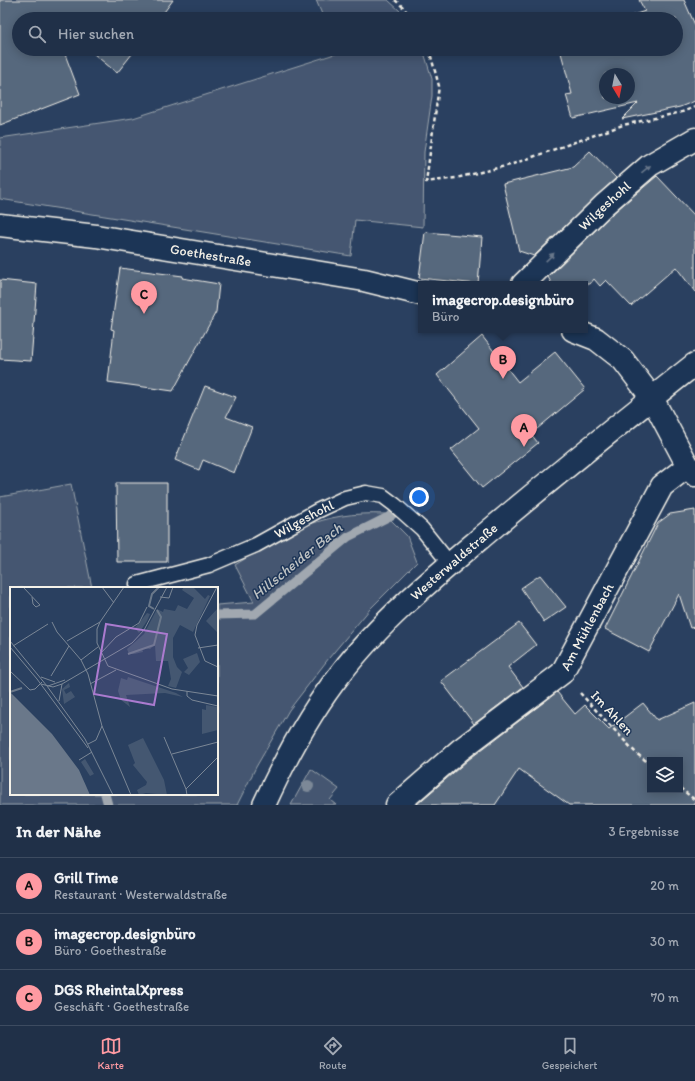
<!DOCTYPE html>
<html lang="de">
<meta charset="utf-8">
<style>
body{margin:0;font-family:Itim,sans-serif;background:#2d3c52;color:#f1f3f6}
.controls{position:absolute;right:12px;bottom:12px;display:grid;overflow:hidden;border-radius:0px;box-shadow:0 2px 10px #0003}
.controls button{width:36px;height:36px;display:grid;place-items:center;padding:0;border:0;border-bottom:1px solid #3d4b60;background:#203048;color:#f1f3f6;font:20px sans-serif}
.compass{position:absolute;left:599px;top:68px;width:36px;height:36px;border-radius:50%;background:#203048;box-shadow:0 2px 10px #0003;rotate:170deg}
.you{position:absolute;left:419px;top:497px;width:14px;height:14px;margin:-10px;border:3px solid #fff;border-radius:50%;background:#1a73e8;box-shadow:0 0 0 6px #1a73e833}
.badge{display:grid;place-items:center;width:26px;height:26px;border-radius:50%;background:#ff9aa2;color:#111;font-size:13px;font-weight:700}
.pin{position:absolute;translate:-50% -33px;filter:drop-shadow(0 1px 2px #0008)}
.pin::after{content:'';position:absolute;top:21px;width:14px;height:12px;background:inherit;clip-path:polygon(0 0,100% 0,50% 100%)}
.popup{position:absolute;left:418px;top:281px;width:170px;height:52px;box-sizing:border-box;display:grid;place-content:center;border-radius:0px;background:#203048;filter:drop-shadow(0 1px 3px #0005);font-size:13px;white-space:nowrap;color:#a2a9b4}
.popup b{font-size:15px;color:#f1f3f6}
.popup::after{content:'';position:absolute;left:50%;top:100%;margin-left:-8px;border:8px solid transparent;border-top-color:#203048}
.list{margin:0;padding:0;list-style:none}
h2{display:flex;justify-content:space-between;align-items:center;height:52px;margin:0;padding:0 16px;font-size:17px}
h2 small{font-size:13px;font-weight:400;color:#a2a9b4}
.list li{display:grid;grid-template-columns:26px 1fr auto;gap:12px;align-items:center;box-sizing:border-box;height:56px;padding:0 16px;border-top:1px solid #3d4b60}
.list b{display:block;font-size:15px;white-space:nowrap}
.list p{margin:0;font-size:13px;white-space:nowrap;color:#a2a9b4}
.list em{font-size:13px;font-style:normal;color:#a2a9b4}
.icon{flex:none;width:22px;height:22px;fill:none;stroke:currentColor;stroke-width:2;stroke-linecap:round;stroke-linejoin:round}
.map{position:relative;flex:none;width:695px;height:805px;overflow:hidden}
.search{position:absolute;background:#203048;box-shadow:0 2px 10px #0003;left:12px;right:12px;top:12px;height:44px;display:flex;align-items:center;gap:10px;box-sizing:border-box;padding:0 14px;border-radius:22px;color:#a2a9b4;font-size:15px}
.sheet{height:220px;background:#203048}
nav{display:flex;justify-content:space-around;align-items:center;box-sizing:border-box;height:56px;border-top:1px solid #3d4b60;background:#203048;font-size:11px;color:#a2a9b4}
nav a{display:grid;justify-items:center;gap:2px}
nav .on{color:#ff9aa2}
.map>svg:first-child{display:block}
</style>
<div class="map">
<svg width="695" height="805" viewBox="0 0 695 805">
<rect width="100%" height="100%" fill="#2a4060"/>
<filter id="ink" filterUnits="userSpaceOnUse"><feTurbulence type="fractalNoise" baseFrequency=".025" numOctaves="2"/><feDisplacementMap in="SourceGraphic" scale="8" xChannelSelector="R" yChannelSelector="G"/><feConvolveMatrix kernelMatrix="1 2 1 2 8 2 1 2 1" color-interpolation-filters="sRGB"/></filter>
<g filter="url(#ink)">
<!-- green -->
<g fill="#445771" stroke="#9ca4ac">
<path d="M316,0H388L400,11L405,19H324Z"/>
<path d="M337,49H423L432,79V96L424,152L423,227L355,220L351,256L0,199V138L133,118L338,53Z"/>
<path d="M71,484L92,588H11V794H217V605L254,602L235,565C288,532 320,511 385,514L407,536L417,562L370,609L329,658L289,710L256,767L237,805H0V497Z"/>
<path d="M311,769L339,789L330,800L336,805H291Z"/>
</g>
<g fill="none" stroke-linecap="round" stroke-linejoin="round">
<!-- stream -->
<g stroke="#a1a8b0" stroke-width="9">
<path d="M217,615L255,614L348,537L392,515"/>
<path d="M105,794L108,805"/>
</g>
</g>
<!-- building -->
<g fill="#56677d" stroke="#f4f1e8" fill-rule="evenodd">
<path d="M0,0H173L159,19H19V49H63L80,94L0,125Z"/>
<path d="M639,0H684L695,25V101L680,107L622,119L638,103L573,118L566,95L572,94L560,49H676V19H622L645,11ZM605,74H629V98H605Z"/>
<path d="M88,49H136L117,73Z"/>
<path d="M590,151L616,178L534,256L519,251L503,184L573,167Z"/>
<path d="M657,176L695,216V292L676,267L631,306L606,280L600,286L594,279L590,284H552L548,277L612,214Z"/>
<path d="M425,232L482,237L478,284L419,278Z"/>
<path d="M120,268L183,276L182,278L219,284L216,312L173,391L108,382L114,330L111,329Z"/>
<path d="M0,280L37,284L31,361L0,359Z"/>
<path d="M482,336L518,382L555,352L585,389L531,434L538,443L482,488L451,450L479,428L437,375Z"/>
<path d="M205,386L236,397L226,417L252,427L234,473L203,460L199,470L175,460Z"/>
<path d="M116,483H167V562H117Z"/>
<path d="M695,510V627L690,628L679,594L649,652L605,629L658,523L670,514Z"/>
<path d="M540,575L566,607L544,622L521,588Z"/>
<path d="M519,623L536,645L508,667L523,687L474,724L441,681Z"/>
<path d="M557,692L575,714L585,705L609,729L643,703L657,720L695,703V805H569L519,769L495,805H416L468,760ZM650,760H680V790H650Z"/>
</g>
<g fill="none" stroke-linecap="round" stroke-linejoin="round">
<!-- service casing -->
<g stroke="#f4f1e8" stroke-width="17">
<g id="service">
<path id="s1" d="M137,584L209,565L256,545L317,511L345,498L366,493L383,496L395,505L422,529L450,564"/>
</g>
</g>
<!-- minor casing -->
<g stroke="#f4f1e8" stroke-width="25">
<g id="minor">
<path id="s2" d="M523,284L604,205L650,165L695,139"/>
<path d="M652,398L688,466L695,475"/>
<path id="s3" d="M397,805L460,750L562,673L662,486L688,466"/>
</g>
</g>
<!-- tertiary casing -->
<g stroke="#f4f1e8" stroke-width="25">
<g id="tertiary">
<path id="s4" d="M0,225L96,236L364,280L421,294"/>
<path d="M573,330L596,339L623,360L652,398"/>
</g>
</g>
<!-- secondary casing -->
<g stroke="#f4f1e8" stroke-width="25">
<g id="secondary">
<path id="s5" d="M264,805C285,759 309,713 341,673C383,618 443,570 495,526C561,471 628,417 695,364"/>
</g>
</g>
<!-- path -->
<g stroke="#f4f1e8" stroke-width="2.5" stroke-dasharray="4 3" stroke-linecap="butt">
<path d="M395,0L404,8L411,19"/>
<path d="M429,49L439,86L426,182L456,178L510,165L623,125L682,112L695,107"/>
<path d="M580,693L636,753L650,764"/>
<path d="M680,788L695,800"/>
</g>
<!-- service -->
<use href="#service" stroke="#1d3557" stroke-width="14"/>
<!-- minor -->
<use href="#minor" stroke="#1d3557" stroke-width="22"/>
<!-- tertiary -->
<use href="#tertiary" stroke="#1d3557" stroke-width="22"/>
<!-- secondary -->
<use href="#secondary" stroke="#1d3557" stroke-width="22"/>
</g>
<!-- trees -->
<circle fill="#7c8897" cx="308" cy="786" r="6"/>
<!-- one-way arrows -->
<defs><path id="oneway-solid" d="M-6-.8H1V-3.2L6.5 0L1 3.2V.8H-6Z"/></defs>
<g fill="#68778a">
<use href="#oneway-solid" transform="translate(646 169) rotate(-39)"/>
<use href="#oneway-solid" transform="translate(550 257) rotate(-44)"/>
</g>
</g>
<g text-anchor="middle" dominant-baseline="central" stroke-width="3" stroke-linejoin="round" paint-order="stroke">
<!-- street labels -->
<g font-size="14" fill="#f4f1e8" stroke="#1d3557">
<text stroke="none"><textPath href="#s2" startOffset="113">Wilgeshohl</textPath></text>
<text stroke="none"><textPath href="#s4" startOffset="213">Goethestraße</textPath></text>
<text stroke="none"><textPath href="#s1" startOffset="180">Wilgeshohl</textPath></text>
<text stroke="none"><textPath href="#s5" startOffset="312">Westerwaldstraße</textPath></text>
<text stroke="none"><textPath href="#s3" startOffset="264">Am Mühlenbach</textPath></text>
<text transform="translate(612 713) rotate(47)">Im Ahlen</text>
</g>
<!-- water labels -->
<g font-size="15" font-style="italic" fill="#bdc1c2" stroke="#1d3557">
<text transform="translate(297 561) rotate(-39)">Hillscheider Bach</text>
</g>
</g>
<!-- overview -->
<g transform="translate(10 587)">
<rect width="208" height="208" fill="#2a4060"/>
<path d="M174,0H183L195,12L198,8L200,9L183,45L170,38L163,51V70L167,80L172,85L166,101L158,99L161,92L158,74H146L145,58L140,62L132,61L133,65L124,67H119L117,62L134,47L147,22L153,25L154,22L165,24L168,18L177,22L184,11L172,3ZM208,21V46L196,34ZM137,26L140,27L137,34L129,46L125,41ZM187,66L190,75L179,88L174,85L178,81L173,72ZM118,90L166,106L173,110L155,106L116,108L120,120L111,113L108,104L111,91L117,93ZM59,96L60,100L54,103L56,107L61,104L65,110L54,117L52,102ZM196,118L208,120V143L192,147V122L196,123ZM133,151L154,193L157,208L136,206L129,208L127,203L136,198L137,195L123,178L125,176L118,158ZM75,172L84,187L80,189L71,175Z" fill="#445771"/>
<path d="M0,105L42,147L69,183L80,208H0Z" fill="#6a788a"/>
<path fill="none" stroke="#6a788a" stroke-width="2" d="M144,22L139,19L142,7L149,0M118,67L144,58L151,30L147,23M0,105L12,101"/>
<path fill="none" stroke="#7b8796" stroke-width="1" d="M13,0L30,18M92,0L104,16M207,0L187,38L185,48L195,74L208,80M22,10L23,17L26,20L30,18M150,10L159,11L163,0M42,35L47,45L71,73L78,87L92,139L86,153L78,157M90,35L87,42V56L98,79L162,102L208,109M0,54L37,99L75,152L103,208M57,54L90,35L114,0M3,59L38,37M0,60L27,92L78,161M188,61L208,58M91,66L106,50L129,36L137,20M71,73L88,60M0,84L20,103L25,102L32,95M41,89L59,59M31,90L45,95M31,97L43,100L52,97L122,56L134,43L157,0M80,97L106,83M38,99L55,93M177,104V109L182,113L208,119M49,114L52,97M92,139L121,208M154,150L176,202M162,167L208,155M69,173L82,165M177,208L176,202L208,170"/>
<path fill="#ab7bcf" fill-opacity="0.15" stroke="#ab7bcf" stroke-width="2" d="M96,37L157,47L144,118L84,107Z"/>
<rect width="208" height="208" fill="none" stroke="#f4f1e8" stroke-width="2"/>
</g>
</svg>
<div class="controls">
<button><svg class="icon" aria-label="layers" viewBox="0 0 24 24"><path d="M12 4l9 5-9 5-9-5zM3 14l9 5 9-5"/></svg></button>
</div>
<svg class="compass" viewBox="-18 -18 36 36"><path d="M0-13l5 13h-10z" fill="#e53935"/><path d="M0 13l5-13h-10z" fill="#a2a9b4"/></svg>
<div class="you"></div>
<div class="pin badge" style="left:524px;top:447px">A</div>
<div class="pin badge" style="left:503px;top:379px">B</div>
<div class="popup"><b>imagecrop.designbüro</b>Büro</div>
<div class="pin badge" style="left:144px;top:314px">C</div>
<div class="search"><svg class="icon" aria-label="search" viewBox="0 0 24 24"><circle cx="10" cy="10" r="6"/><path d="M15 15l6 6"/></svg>Hier suchen</div>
</div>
<section class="sheet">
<h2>In der Nähe<small>3 Ergebnisse</small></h2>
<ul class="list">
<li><span class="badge">A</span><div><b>Grill Time</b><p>Restaurant · Westerwaldstraße</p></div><em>20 m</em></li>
<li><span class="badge">B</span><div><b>imagecrop.designbüro</b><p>Büro · Goethestraße</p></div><em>30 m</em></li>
<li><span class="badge">C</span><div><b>DGS RheintalXpress</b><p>Geschäft · Goethestraße</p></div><em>70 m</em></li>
</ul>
</section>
<nav>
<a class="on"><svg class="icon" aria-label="map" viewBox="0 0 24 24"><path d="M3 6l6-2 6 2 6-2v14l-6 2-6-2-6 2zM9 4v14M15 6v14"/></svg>Karte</a>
<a><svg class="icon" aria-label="directions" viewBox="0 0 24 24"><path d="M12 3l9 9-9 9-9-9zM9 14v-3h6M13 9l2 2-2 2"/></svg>Route</a>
<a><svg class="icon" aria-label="saved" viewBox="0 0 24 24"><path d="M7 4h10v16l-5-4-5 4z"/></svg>Gespeichert</a>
</nav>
